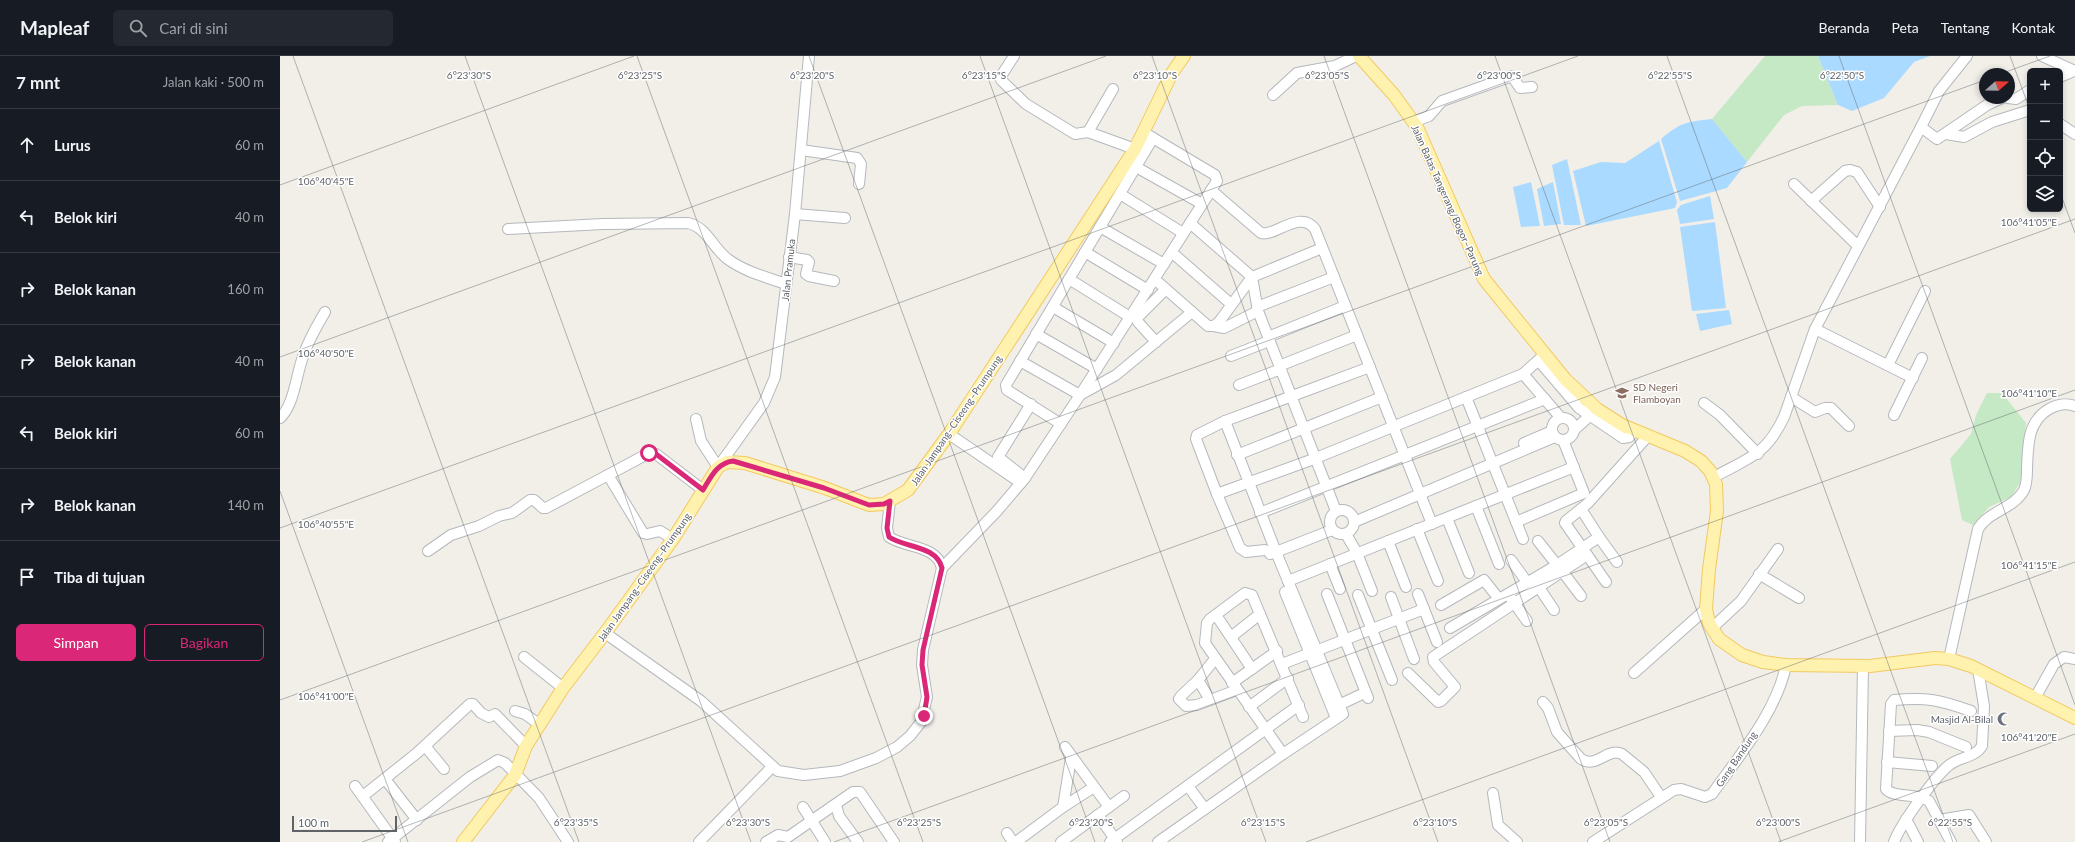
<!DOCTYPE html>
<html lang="id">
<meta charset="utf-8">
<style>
body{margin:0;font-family:Lato,sans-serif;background:#242831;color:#f1f3f6}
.controls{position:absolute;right:12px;top:12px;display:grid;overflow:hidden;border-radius:6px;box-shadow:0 2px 6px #0003}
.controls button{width:36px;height:36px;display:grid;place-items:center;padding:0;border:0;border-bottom:1px solid #363941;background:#171b24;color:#f1f3f6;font:20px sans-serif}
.compass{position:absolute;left:1699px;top:12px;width:36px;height:36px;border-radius:50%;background:#171b24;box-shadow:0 2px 6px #0003;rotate:70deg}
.scale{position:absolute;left:12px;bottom:10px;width:105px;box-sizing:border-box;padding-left:4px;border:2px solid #5f6368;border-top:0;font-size:11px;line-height:14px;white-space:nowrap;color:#5f6368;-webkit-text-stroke:3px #fff;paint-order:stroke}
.stop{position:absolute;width:12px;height:12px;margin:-9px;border:3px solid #db2777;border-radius:50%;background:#fff}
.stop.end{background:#db2777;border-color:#fff;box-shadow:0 1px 4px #0008}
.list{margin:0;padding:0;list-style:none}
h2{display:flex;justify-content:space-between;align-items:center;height:52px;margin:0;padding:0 16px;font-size:17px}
h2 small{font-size:13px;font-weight:400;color:#9ea1a6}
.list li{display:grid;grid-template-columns:26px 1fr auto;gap:12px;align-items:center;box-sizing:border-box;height:72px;padding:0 16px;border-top:1px solid #363941}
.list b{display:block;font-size:15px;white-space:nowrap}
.list em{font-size:13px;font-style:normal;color:#9ea1a6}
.actions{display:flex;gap:8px;padding:12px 16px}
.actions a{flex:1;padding:9px 0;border:1px solid #db2777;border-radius:6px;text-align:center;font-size:14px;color:#db2777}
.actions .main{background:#db2777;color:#fff}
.icon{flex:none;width:22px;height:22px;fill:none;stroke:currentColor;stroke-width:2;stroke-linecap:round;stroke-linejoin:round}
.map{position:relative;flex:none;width:1795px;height:786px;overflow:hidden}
header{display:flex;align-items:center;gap:24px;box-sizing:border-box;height:56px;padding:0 20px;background:#171b24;border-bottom:1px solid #363941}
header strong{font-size:19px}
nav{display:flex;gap:22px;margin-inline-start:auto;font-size:14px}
.search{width:280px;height:36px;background:#242831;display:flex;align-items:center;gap:10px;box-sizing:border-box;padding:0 14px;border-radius:6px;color:#9ea1a6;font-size:15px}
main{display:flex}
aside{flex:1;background:#171b24}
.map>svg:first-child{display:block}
</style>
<header>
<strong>Mapleaf</strong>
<div class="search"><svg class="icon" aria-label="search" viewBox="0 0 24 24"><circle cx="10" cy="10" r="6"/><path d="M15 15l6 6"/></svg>Cari di sini</div>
<nav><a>Beranda</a><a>Peta</a><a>Tentang</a><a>Kontak</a></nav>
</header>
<main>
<aside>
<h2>7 mnt<small>Jalan kaki · 500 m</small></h2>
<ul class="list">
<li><svg class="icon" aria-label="ahead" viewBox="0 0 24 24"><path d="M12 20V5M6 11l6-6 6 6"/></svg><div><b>Lurus</b></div><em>60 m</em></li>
<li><svg class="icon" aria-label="left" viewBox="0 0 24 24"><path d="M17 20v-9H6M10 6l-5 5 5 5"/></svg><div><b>Belok kiri</b></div><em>40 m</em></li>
<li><svg class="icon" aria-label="right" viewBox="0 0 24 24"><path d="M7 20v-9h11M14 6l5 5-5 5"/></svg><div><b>Belok kanan</b></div><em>160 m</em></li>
<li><svg class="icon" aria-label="right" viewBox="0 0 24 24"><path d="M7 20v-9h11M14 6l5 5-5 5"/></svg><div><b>Belok kanan</b></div><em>40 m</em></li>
<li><svg class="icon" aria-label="left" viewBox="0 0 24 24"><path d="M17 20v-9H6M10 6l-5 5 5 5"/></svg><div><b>Belok kiri</b></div><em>60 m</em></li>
<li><svg class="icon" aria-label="right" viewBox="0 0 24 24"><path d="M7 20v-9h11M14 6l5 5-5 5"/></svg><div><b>Belok kanan</b></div><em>140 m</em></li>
<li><svg class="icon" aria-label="arrive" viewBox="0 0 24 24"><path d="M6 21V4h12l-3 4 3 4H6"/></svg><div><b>Tiba di tujuan</b></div></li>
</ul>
<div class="actions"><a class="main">Simpan</a><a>Bagikan</a></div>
</aside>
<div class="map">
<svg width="1795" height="786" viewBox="0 0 1795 786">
<rect width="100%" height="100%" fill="#f1efe8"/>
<!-- green -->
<g fill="#c5e8c5">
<path d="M1485,0H1538L1558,49L1522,50L1504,59L1467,106L1432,63Z"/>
<path d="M1707,337H1722L1746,367L1741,425L1731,441L1709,451L1693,469L1682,464L1670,403L1691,378L1696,359Z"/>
</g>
<!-- water -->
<g fill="#aadaff">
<path d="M1538,0H1650L1634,6L1604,42L1572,55L1558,49Z"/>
<path d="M1432,63L1467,106L1447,132L1400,145L1381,83C1401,66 1406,66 1432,63Z"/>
<path d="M1379,85L1397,146L1395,152L1306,170L1293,115L1321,106L1345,107Z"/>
<path d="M1287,103L1301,169H1284L1272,109Z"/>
<path d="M1251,126L1260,170L1241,171L1233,131Z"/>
<path d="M1273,126L1281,168L1264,170L1257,133Z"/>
<path d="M1430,140L1434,163L1400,168L1397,154L1401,149Z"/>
<path d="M1435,166L1446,252L1412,255L1400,171Z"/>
<path d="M1449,254L1452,268L1420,275L1416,258Z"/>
</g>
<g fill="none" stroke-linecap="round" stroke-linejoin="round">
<!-- minor casing -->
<g stroke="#b5b8bc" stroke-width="12">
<g id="minor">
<path d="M734,0L721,20V24L746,48L795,78L808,76L855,93"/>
<path d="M1762,0L1795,15"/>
<path d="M1780,21L1794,15"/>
<path d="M993,39L1017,17L1055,10L1076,0"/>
<path d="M1728,42L1736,43L1750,34"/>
<path d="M1133,66L1149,60L1162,45L1232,20L1240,32L1252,31"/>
<path d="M1780,68L1795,78"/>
<path d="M1641,71L1657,83L1707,49L1722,42"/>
<path d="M808,76L833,33"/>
<path d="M1666,78L1684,81L1712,66L1750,54"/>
<path d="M521,94L577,102L581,108L579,128"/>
<path d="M856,111L922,148"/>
<path d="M1514,128L1578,190"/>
<path d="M931,134L981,177C995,181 1020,153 1035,173L1152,468"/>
<path d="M840,138L903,177"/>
<path d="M1531,145L1565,115L1570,114L1577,116L1600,151"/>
<path d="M515,158L565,162"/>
<path d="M910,167L972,221L978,255L1056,455"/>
<path d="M820,171L884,208"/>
<path d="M228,173L323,168L408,167C427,171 433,193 449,204C466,216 486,221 506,228"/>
<path d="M805,196L868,234"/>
<path d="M896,200L951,248"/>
<path d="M509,201L527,204L529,206L526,218L529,220L554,225"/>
<path d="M789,223L850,261"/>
<path d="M879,227L928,270H934L939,266L972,221L1042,192"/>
<path d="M773,251L834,287"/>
<path d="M977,251L1054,221"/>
<path d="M934,270L944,272L978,255"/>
<path d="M1535,273L1633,322"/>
<path d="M756,278L817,313"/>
<path d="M988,281L1065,250"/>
<path d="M876,286L858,266L857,262L885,234"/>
<path d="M951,300L989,285"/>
<path d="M740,305L800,339L836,319L912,256"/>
<path d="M1259,305L1299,352L1343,382L1349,381L1354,375"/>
<path d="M1608,309L1645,235"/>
<path d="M999,310L1077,279"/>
<path d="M1243,318L1263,300"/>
<path d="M959,329L1001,313"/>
<path d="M1186,341L1243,483"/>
<path d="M1511,341L1535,356L1545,352H1551L1569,370"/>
<path d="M1424,347L1440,359L1478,398"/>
<path d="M751,348L718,401L745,422L800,339L937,125L935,119L873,82"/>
<path d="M1614,359L1642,302"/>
<circle cx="1283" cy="373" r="11"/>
<path d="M0,362C15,348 16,317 24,298C29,283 37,270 45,256"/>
<path d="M416,363L421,385L438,411L484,347L495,321L515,158L529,0"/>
<path d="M945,365L996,496L990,498"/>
<path d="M781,368L727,334L726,329L873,82L868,79"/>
<path d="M1294,374L1314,356"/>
<path d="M669,378L741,427"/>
<path d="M1244,387L1272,375"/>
<path d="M957,399L1102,341"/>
<path d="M1434,421C1469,402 1486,399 1504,361L1535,273L1641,71L1659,35L1687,0"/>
<path d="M937,438L1031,404L1243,318L1281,362"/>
<path d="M1196,450L1219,508"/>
<path d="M1301,453L1286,465L1285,467L1326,526"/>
<circle cx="1062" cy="466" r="12"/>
<path d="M980,457L1265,343"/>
<path d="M1167,462L1189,517"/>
<path d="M1074,466L1275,381"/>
<path d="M1236,466L1304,437L1283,384"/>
<path d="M1137,473L1158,525"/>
<path d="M1066,478L1077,497L1092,535"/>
<path d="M1319,481L1337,506"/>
<path d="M393,483L380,475L367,478L363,477L328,419L369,397L376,398L423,434"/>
<path d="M1108,485L1126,531"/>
<path d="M1258,485L1277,509"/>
<path d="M985,494L966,496L960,492L937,438L916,383L917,379L945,365L1090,311"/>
<path d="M148,495L171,479L199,470L219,460L232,457L250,444H254L263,452H266L328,419"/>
<path d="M1231,504L1247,526"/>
<path d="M1050,508L1060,533"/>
<path d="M662,512L717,455L745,422"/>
<path d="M1282,515L1301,540"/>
<path d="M1479,518L1519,542"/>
<path d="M1008,525L1294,411"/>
<path d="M1258,530L1274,554"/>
<path d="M1005,536L1056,662"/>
<path d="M1047,538L1088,642"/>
<path d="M1138,538L1157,586"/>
<path d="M1078,539L1112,624"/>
<path d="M1111,541L1134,603"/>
<path d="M1230,541L1247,565"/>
<path d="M1161,549L1204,524L1219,543"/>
<path d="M936,559L972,613"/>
<path d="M1170,572L1277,509L1319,481L1301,453L1308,447L1368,380"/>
<path d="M1432,572L1461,545L1498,493"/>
<path d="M325,577L421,645L498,715L524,719L560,715L596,702L617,691L630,680L641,666L647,641L642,609L643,594L662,512C657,489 625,492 609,481L607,472L610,445"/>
<path d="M951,581L980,558"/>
<path d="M244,601L283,632"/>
<path d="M935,603L918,624L901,640L899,643L906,650L917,649L957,634"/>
<path d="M1669,603L1698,473C1708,455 1734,453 1744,434C1747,428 1747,420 1747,413C1748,390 1747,366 1769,353C1778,348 1785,347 1795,350"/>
<path d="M1002,608L1144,553"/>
<path d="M1128,617L1158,646L1161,645L1175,631L1154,606L1153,601L1307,499"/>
<path d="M1354,617L1426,553"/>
<path d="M918,624L930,644"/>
<path d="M952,627L997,595"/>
<path d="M1755,642L1774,608L1784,601L1795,603"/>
<path d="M1263,646L1268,652L1277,676L1301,703C1317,713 1327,691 1342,698L1364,716L1381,741"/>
<path d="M1059,649L1080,639"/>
<path d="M969,651L1008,622"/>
<path d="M235,655L245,658L260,669"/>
<path d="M1609,675L1637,674L1649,676L1686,691"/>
<path d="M145,690L164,713"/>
<path d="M785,691L829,751"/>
<path d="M1003,698L925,587L927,567L930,563L965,537L972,539L1023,661"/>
<path d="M1607,706L1652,710"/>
<path d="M105,723L137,764"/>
<path d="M75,730L115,786"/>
<path d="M908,730L925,753"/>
<path d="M1213,737L1218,769L1237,786"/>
<path d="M83,740L137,697L190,648H193L201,657L209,661L215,658L246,690"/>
<path d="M556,749L559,760L578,786"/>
<path d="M523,751L545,786"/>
<path d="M783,751L791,702"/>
<path d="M818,759L837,786"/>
<path d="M1626,763L1638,786"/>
<path d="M1659,764L1689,759L1706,786"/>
<path d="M727,777L733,786"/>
<path d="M108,786L190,721L218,704L225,707L259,742L288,786"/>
<path d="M419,786L492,711"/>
<path d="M486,786L498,779L508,781L573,736H580L614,786"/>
<path d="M736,786L783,751L814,731"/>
<path d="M781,786L844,740"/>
<path d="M830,786L1019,649"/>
<path d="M878,786L1003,698L1063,658L996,496L1052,474"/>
<path d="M1313,786L1394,734L1401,733L1425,741L1432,738C1459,700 1497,655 1506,609"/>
<path d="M1580,786L1583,610"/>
<path d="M1614,786C1620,769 1654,722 1668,710C1678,701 1695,702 1702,690L1704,650L1698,613"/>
<path d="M1671,786L1649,745C1637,737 1613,742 1606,733L1611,648L1614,644C1647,641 1660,644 1691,655"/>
</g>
</g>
<!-- major casing -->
<g stroke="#f2c960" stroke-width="14">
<g id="major">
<path d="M1079,0L1114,39L1137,71L1204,223L1285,323L1317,353L1342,369L1405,395L1421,405L1430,415L1436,428L1437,455L1429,513L1426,553L1429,567L1439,583L1462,599L1483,606L1506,609L1590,610L1655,602L1669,603L1691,610L1795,662"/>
<path d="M183,786L235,719L246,690L283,632L325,577L393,483L438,411L447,406L465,407L545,432L589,449L604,448L628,434L669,378L855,93L892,17L904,0"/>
</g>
</g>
<!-- minor -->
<use href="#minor" stroke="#fff" stroke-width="10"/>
<!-- major -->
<use href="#major" stroke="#fff2af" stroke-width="12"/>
</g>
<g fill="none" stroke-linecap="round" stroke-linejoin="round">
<!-- route -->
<path stroke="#db2777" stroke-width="5" d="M369,397L376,398L423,434C431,421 437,407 453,405L544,432L589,449L604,448L610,445L607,472L609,481C625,492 656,489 662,512L643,594L642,609L647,641L644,660"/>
</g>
<!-- ticks -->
<path fill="none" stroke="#5f6368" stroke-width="1" stroke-opacity="0.45" d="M13,0L299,786M185,0L471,786M357,0L643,786M529,0L815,786M700,0L986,786M872,0L1158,786M1044,0L1330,786M1215,0L1501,786M1387,0L1673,786M1559,0L1795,649M1730,0L1750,54M1720,18L1770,0M0,129L354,0M1780,136L1795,177M0,301L826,0M0,435L128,786M0,472L1298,0M0,644L1705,24M82,786L1795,163M554,786L1795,334M1026,786L1795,506M1498,786L1795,678"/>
<!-- icons -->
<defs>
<g id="school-bare" transform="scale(1.08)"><path d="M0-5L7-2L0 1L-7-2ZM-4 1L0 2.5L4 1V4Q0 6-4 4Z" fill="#8d6e63" stroke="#fff" stroke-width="2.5" paint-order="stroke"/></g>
<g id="mosque-bare" transform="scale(1.08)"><path d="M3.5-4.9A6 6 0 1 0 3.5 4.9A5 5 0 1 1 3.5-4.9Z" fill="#6b7280" stroke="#fff" stroke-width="2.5" paint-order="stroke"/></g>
</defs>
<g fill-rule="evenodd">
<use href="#school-bare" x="1342" y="337"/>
<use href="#mosque-bare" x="1724" y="663"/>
</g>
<g text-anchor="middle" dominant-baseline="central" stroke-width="3" stroke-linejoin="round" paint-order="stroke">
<!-- street labels -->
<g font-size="10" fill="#5f6368" stroke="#fff">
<text transform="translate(1168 144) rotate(66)">Jalan Batas Tangerang/Bogor–Parung</text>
<text transform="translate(508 214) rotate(-84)">Jalan Pramuka</text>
<text transform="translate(676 364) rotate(-56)">Jalan Jampang–Ciseeng–Prumpung</text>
<text transform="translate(364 521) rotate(-55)">Jalan Jampang–Ciseeng–Prumpung</text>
<text transform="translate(1456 703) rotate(-56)">Gang Bandung</text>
</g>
<!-- education labels -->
<g font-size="10" fill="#785e54" stroke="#fff" text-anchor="start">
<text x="1353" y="331">SD Negeri<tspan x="1353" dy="12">Flamboyan</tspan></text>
</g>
<!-- worship labels -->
<g font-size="10" fill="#5b616d" stroke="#fff" text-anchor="end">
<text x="1713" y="663">Masjid Al-Bilal</text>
</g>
</g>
<g font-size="10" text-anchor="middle" fill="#5f6368" stroke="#fff" stroke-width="3" stroke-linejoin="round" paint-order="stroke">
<text x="189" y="23">6°23'30"S</text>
<text x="360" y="23">6°23'25"S</text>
<text x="532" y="23">6°23'20"S</text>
<text x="704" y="23">6°23'15"S</text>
<text x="875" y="23">6°23'10"S</text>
<text x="1047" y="23">6°23'05"S</text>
<text x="1219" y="23">6°23'00"S</text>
<text x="1390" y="23">6°22'55"S</text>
<text x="1562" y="23">6°22'50"S</text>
<text x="46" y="129">106°40'45"E</text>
<text x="1749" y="170">106°41'05"E</text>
<text x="46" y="301">106°40'50"E</text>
<text x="1749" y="341">106°41'10"E</text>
<text x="46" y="472">106°40'55"E</text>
<text x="1749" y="513">106°41'15"E</text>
<text x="46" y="644">106°41'00"E</text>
<text x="1749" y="685">106°41'20"E</text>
<text x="296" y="770">6°23'35"S</text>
<text x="468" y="770">6°23'30"S</text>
<text x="639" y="770">6°23'25"S</text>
<text x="811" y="770">6°23'20"S</text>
<text x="983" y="770">6°23'15"S</text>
<text x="1155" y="770">6°23'10"S</text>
<text x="1326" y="770">6°23'05"S</text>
<text x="1498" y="770">6°23'00"S</text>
<text x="1670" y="770">6°22'55"S</text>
</g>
</svg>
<div class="controls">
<button>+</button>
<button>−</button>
<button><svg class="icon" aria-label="locate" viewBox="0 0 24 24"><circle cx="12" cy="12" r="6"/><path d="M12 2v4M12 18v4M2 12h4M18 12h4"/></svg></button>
<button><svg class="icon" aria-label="layers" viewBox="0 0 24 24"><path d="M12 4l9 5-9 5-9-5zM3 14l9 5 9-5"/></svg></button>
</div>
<svg class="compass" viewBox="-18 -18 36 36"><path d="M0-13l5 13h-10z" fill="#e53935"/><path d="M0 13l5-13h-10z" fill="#9ea1a6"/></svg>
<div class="scale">100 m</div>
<div class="stop" style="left:369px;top:397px"></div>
<div class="stop end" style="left:644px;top:660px"></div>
</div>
</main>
